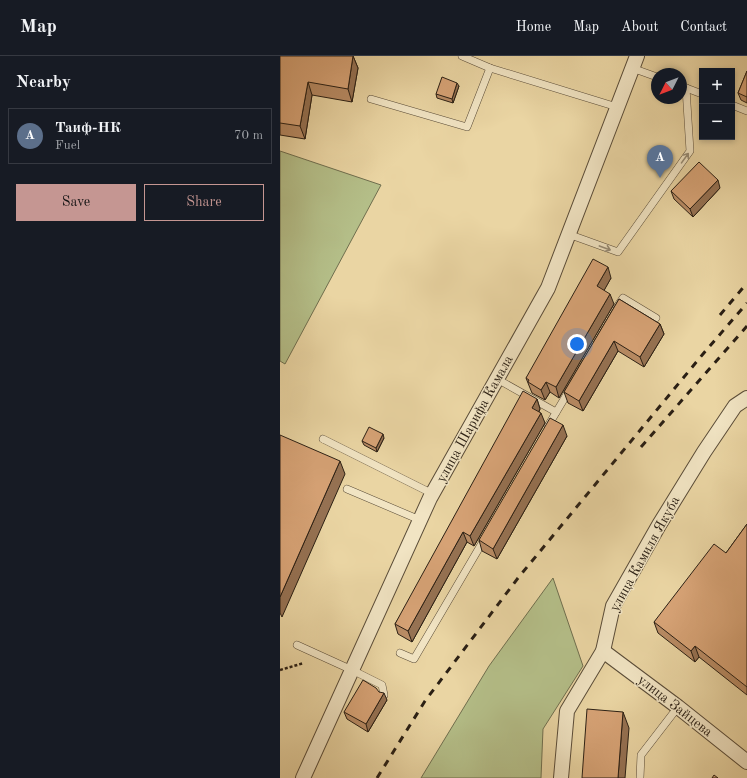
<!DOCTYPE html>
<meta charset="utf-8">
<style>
body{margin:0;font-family:"Old Standard TT",serif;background:#20242c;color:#f1f3f6}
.controls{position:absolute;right:12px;top:12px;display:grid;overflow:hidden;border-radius:0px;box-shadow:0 2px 6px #0003}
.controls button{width:36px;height:36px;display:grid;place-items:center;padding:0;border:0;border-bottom:1px solid #363941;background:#171b24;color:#f1f3f6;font:20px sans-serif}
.compass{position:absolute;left:371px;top:12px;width:36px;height:36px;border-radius:50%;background:#171b24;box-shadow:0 2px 6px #0003;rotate:228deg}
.you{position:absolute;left:297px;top:288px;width:14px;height:14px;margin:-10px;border:3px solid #fff;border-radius:50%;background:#1a73e8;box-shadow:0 0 0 6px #1a73e833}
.badge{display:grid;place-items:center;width:26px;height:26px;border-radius:50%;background:#c59692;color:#fff;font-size:13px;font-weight:700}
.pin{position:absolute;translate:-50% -33px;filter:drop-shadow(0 1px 2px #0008)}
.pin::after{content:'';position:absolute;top:21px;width:14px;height:12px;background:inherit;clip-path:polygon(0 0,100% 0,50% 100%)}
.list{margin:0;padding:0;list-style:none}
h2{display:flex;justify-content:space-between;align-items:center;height:52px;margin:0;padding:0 16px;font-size:17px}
h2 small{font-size:13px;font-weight:400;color:#9ea1a6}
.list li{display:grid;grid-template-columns:26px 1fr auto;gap:12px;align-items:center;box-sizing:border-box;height:56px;margin:0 8px 8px;padding:0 8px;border:1px solid #363941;border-radius:0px}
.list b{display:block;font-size:15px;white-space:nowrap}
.list p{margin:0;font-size:13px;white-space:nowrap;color:#9ea1a6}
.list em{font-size:13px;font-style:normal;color:#9ea1a6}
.actions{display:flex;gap:8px;padding:12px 16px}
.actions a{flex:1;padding:9px 0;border:1px solid #c59692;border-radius:0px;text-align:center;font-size:14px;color:#c59692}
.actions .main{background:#c59692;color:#111}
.map{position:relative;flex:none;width:467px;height:722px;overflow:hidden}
header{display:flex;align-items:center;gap:24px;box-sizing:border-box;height:56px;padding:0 20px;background:#171b24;border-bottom:1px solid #363941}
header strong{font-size:19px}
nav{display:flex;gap:22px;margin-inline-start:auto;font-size:14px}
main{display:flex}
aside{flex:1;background:#171b24}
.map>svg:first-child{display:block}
</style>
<header>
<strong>Map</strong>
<nav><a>Home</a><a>Map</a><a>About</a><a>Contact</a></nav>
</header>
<main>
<aside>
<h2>Nearby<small></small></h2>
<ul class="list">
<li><span class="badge" style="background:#5c6f8a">A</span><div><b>Таиф-НК</b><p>Fuel</p></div><em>70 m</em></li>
</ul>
<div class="actions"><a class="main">Save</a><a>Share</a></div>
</aside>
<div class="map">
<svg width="467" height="722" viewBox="0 0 467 722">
<rect width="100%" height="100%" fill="#ead5a3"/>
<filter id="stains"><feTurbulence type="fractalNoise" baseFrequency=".005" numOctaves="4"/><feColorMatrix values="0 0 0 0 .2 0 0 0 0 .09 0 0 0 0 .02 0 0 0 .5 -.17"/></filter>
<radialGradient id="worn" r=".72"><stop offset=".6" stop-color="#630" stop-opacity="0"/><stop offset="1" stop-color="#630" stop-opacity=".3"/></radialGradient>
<!-- green -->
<g fill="#b4be88" stroke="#6f6e4e">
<path d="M0,95L101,129L5,308L0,305Z"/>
<path d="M273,522L303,610L263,673L261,722H141L209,610Z"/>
</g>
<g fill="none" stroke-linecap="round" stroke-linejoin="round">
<!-- lane casing -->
<g stroke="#5a4c38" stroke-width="8">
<g id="lane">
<path d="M182,0L210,12L337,51"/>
<path d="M352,12L377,21"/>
<path d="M401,30L422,38"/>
<path d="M91,43L187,71L210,12"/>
<path d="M452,49L467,55"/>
<path d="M288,178L338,196L410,95L406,32"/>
<path d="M337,251L343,242L376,262"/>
<path d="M217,323L276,356"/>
<path d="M268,370L290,333"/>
<path d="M43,383L153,438"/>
<path d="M67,433L140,464"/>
<path d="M17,589L72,614L102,629L104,639"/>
<path d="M120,597L134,603L205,482"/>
<path d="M360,722L361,699L398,651"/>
</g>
</g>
<!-- street casing -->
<g stroke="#5a4c38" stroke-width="16">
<g id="street">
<path d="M323,595L398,651L467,706"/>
<path d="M23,722L150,442L268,232L357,0"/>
<path d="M281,722L287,655L323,595L333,550L379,469L424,396L455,350L467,342"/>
</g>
</g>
<!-- path -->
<path stroke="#2a1f14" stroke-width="2.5" stroke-dasharray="3 2" stroke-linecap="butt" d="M0,614L24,607"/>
<!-- lane -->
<use href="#lane" stroke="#f1e4c3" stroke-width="7"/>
<!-- street -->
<use href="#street" stroke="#f1e4c3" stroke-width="14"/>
<!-- rail -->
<g stroke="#2a1f14" stroke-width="3" stroke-dasharray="7 7" stroke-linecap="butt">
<path d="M440,259L467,227"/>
<path d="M361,391L467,270"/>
<path d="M97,722L145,645L238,522L423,298L467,247"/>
</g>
</g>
<!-- wall -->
<g fill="#b98c65" stroke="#2a1f14">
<path d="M0,0H73L78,12L72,46L32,39L25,83L0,79Z"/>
<path d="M467,15V47L461,44L458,37Z"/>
<path d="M179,30L173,47L157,42L156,38Z"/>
<path d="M440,132L413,161L394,143L391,135Z"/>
<path d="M331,222L324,234L334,248L279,342L270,336L265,344L252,337L246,322Z"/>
<path d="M339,243L380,268L384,278L364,311L338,295L303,355L288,347L284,336Z"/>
<path d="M257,343L260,353L259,356L265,367L194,490L187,486L132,586L118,578L115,568Z"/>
<path d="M287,380L217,503L202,495L199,484Z"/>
<path d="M104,382L97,396L84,389L82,385Z"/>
<path d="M467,468V639L419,601L415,606L378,577L374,566L446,497Z"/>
<path d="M99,636L107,644L88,676L67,663L64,656Z"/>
</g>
<!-- shaded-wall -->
<g fill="#967253" stroke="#2a1f14">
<path d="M73,0L78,12L72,46L68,33Z"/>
<path d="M28,26L32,39L25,83L20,70Z"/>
<path d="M177,27L179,30L173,47L172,43Z"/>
<path d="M438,124L440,132L413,161L410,153Z"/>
<path d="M328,211L331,222L321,240L317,230Z"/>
<path d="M330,238L334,248L279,342L276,331Z"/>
<path d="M380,268L384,278L364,311L360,301Z"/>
<path d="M334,285L338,295L303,355L299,345Z"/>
<path d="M266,326L270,336L265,344L261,334Z"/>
<path d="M257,343L260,353L255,362L252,352Z"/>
<path d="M261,357L265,367L194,490L190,480Z"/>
<path d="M283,369L287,380L217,503L213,493Z"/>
<path d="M103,378L104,382L97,396L96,392Z"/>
<path d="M60,405L65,418L2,561L0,557V541Z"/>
<path d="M183,476L187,486L132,586L128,575Z"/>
<path d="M415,590L419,601L415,606L411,595Z"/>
<path d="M104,637L107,644L88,676L86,668Z"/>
<path d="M343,656L349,672L345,722H338Z"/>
</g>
<!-- building -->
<g fill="#d7a376" stroke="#2a1f14">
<path d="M0,0H73L68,33L28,26L20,70L0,67Z"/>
<path d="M467,15V41L458,37Z"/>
<path d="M162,21L177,27L172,43L156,38Z"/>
<path d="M419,106L438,124L410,153L391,135Z"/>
<path d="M313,203L328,211L317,230L330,238L276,331L266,326L261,334L248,326L249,324L246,322Z"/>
<path d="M339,243L380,268L360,301L334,285L299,345L284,336Z"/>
<path d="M243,335L257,343L252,352L261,357L190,480L183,476L128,575L115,568Z"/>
<path d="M270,362L283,369L213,493L199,484Z"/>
<path d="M89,371L103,378L96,392L82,385Z"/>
<path d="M0,379L60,405L0,541Z"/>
<path d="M467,468V631L415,590L411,595L374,566L434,488L446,497Z"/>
<path d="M83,624L96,632L99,636L104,637L86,668L64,656Z"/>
<path d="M307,653L343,656L338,722H302Z"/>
<path d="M434,719L438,722H432Z"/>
</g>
<!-- one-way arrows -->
<defs><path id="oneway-shaft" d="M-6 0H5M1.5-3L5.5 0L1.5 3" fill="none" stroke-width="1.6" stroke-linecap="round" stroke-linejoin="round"/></defs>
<g stroke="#978b74">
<use href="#oneway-shaft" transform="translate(405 102) rotate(-54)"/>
<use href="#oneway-shaft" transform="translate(325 192) rotate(20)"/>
</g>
<g text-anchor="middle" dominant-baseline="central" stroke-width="3" stroke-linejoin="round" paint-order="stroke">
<!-- street labels -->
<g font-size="14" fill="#2a1f14" stroke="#f1e4c3">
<text transform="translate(195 363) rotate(-61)">улица Шарифа Камала</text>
<text transform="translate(365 498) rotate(-61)">улица Камиля Якуба</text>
<text transform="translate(395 650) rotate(38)">улица Зайцева</text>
</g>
</g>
<rect width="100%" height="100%" filter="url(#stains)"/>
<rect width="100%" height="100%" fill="url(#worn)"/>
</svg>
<div class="controls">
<button>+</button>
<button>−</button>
</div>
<svg class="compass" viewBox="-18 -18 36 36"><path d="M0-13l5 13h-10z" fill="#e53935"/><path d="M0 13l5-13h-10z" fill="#9ea1a6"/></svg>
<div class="you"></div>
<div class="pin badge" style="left:380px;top:122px;background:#5c6f8a">A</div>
</div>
</main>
